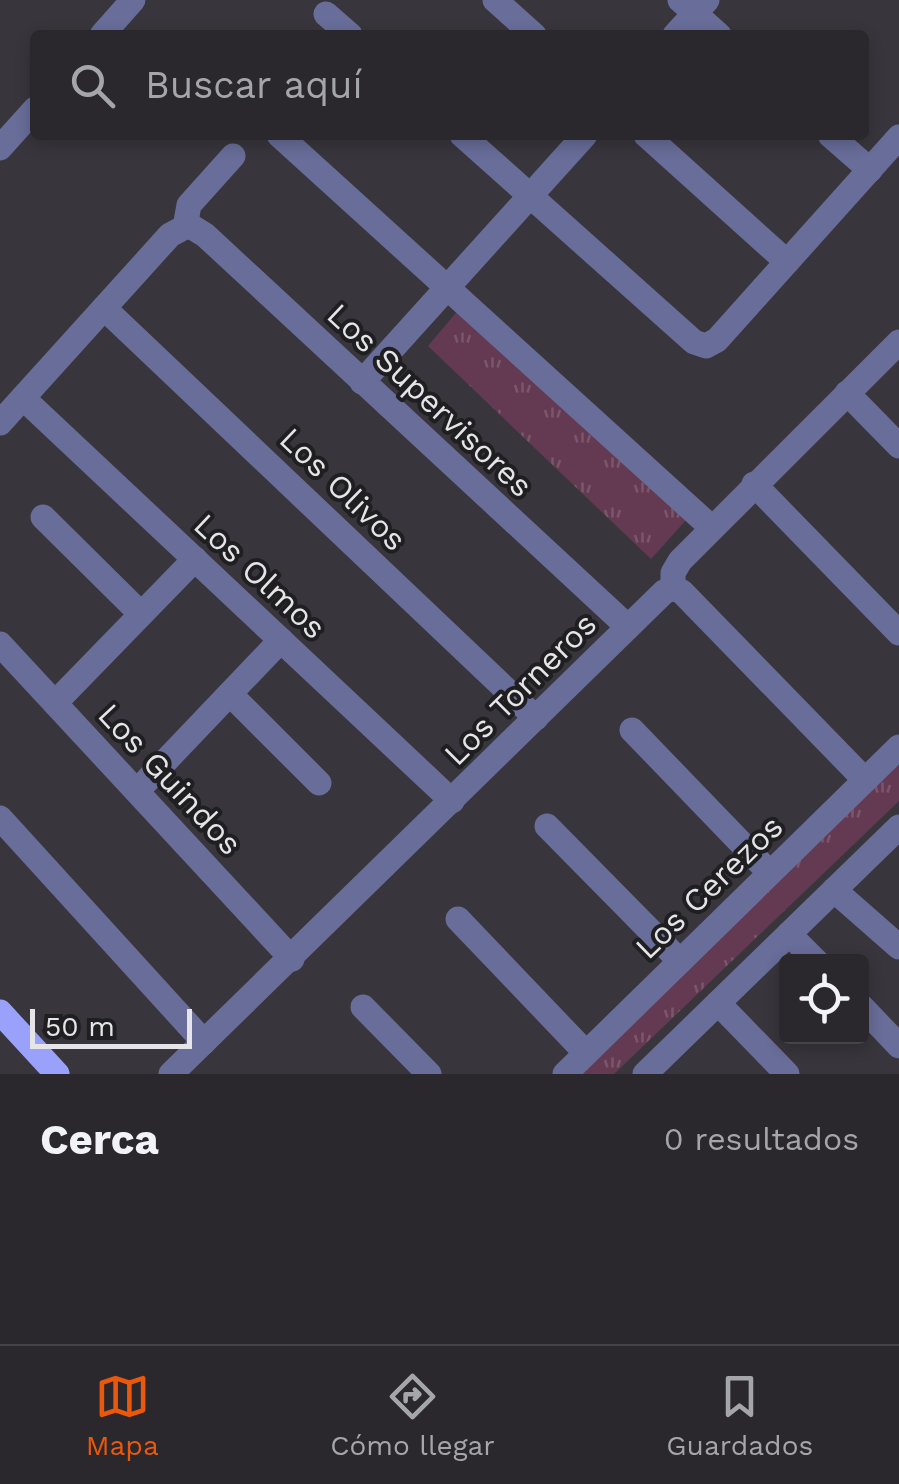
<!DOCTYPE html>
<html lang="es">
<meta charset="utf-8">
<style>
body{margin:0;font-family:"Work Sans",sans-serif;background:#363439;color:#f1f3f6}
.controls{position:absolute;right:30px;bottom:30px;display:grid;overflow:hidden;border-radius:10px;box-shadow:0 5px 15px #0003}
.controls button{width:90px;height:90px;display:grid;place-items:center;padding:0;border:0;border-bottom:2px solid #464449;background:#2a282d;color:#f1f3f6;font:50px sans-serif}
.scale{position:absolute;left:30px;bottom:25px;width:162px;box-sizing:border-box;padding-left:10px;border:5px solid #e5e4e8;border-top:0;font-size:28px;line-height:35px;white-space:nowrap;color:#e5e4e8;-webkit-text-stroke:8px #1f1e20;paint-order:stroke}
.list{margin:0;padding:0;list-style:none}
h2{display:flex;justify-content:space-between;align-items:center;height:130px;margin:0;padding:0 40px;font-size:42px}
h2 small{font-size:32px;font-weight:400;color:#a5a6aa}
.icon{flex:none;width:55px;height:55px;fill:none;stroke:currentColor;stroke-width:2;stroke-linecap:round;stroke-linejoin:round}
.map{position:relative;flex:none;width:899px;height:1074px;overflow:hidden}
.search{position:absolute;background:#2a282d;box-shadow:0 5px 15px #0003;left:30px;right:30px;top:30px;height:110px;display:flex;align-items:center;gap:25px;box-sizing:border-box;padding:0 35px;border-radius:10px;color:#a5a6aa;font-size:38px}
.sheet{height:270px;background:#2a282d}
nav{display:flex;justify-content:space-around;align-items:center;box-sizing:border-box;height:140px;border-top:2px solid #464449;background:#2a282d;font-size:28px;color:#a5a6aa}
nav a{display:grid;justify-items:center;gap:5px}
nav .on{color:#ea580c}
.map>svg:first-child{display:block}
</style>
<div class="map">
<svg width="899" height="1074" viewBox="0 0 899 1074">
<defs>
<pattern id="grass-tufts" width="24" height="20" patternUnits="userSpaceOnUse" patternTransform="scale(2.5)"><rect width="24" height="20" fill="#643952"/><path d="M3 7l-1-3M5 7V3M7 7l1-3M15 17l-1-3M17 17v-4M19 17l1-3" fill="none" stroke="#7a566b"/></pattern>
</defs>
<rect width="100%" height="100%" fill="#38363c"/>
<!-- grass -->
<g fill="url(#grass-tufts)">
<path d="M460,308L687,519L651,559L428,346Z"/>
<path d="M899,764V801L614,1074H576Z"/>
</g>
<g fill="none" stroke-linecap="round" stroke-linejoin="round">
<!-- minor -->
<g stroke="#686d99" stroke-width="25">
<path d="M495,0L534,35"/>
<path d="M680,0L719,35"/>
<path d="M326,14L350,35"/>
<path d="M102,35L133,0"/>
<path d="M675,35L707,0"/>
<path d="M279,135L712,528"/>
<path d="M462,135L694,342L706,346L717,340L899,137"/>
<path d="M646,135L787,262"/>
<path d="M830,135L870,170"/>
<path d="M0,148L35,109"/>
<path d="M185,227H192L205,235L628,627"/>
<path d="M185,227L189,205L233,156"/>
<path d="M104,308L536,718"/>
<path d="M362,382L585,135"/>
<path d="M847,393L899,446"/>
<path d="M23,398L452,801"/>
<path d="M0,423L170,235L185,227"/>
<path d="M754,484L899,633"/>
<path d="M43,517L141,614"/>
<path d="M673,588V573L680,561L899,342"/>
<path d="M673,588L682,592L865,780"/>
<path d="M0,644L292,959"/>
<path d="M230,694L319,783"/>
<path d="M55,703L195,559"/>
<path d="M632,730L770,873"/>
<path d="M137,791L281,640"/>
<path d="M0,818L204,1042"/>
<path d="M547,826L680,961"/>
<path d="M834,890L899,947"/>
<path d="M458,919L586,1053"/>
<path d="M789,934L817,962"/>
<path d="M718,1003L787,1074"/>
<path d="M363,1007L429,1074"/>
<path d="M862,1007L899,1046"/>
<path d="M171,1074L664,592L673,588"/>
<path d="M565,1074L899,747"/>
<path d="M645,1074L899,827"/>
</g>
<!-- major -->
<path stroke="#99a1fa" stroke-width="25" d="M0,1012L57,1074"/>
</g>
<g text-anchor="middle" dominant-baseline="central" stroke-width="8" stroke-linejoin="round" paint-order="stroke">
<!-- street labels -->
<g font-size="32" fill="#e5e4e8" stroke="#1f1e20">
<text transform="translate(430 400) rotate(43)">Los Supervisores</text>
<text transform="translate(343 489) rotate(44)">Los Olivos</text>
<text transform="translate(260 576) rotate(43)">Los Olmos</text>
<text transform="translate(520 689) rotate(-45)">Los Torneros</text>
<text transform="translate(170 779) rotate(47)">Los Guindos</text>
<text transform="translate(709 887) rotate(-44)">Los Cerezos</text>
</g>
</g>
</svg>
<div class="controls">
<button><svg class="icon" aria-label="locate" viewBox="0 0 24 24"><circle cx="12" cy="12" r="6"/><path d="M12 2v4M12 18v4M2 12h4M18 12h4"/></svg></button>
</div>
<div class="scale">50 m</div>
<div class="search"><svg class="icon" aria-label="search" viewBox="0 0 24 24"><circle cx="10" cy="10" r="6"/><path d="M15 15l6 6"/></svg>Buscar aquí</div>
</div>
<section class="sheet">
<h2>Cerca<small>0 resultados</small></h2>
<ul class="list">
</ul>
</section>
<nav>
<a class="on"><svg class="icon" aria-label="map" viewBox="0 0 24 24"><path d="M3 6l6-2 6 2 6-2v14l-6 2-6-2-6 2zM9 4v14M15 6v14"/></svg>Mapa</a>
<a><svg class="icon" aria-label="directions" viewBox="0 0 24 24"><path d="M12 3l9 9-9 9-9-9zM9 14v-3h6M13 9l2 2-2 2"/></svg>Cómo llegar</a>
<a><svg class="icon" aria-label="saved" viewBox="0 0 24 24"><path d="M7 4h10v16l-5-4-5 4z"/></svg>Guardados</a>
</nav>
